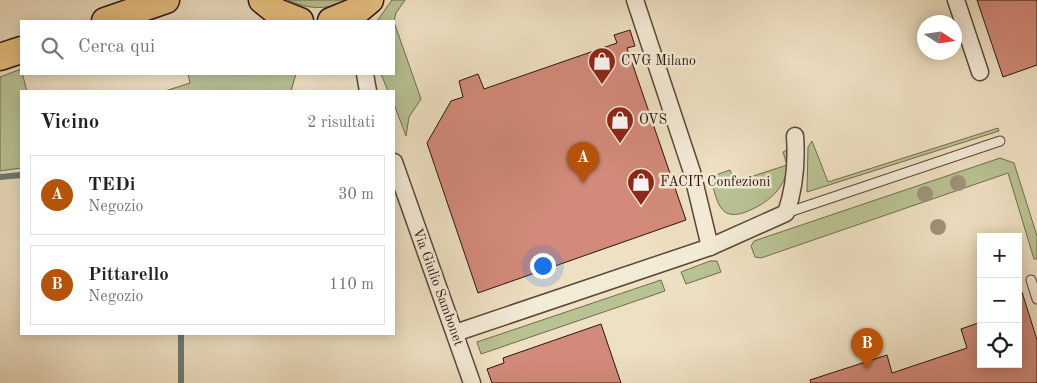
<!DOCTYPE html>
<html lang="it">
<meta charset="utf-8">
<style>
body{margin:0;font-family:"Old Standard TT",serif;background:#f2f2f2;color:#222}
.controls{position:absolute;right:15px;bottom:15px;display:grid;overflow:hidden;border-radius:0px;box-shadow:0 2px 12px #0003}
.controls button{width:45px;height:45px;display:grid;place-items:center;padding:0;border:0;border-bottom:1px solid #e0e0e0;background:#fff;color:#222;font:25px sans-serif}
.compass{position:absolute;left:917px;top:15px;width:45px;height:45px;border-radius:50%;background:#fff;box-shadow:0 2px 12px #0003;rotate:102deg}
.you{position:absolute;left:542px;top:265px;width:18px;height:18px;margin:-12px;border:4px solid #fff;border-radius:50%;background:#1a73e8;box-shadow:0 0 0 8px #1a73e833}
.badge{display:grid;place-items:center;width:32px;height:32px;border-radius:50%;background:#b45309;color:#fff;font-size:16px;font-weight:700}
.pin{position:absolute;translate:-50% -41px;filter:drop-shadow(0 1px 2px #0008)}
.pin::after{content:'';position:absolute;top:26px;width:18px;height:15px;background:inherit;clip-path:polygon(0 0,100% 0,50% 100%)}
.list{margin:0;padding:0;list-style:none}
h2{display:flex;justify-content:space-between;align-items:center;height:65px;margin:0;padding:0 20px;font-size:21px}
h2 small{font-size:16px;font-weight:400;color:#767676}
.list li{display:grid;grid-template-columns:32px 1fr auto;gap:15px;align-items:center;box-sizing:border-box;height:80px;margin:0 10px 10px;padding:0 10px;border:1px solid #e0e0e0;border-radius:0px}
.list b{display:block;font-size:19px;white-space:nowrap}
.list p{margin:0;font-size:16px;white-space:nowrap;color:#767676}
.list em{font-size:16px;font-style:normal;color:#767676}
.icon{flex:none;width:28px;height:28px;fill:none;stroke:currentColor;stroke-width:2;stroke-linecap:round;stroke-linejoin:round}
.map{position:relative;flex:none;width:1037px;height:383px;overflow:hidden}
.search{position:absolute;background:#fff;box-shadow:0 2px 12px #0003;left:20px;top:20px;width:375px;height:55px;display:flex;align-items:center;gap:12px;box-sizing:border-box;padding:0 18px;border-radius:0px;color:#767676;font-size:19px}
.panel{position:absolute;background:#fff;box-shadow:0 2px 12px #0003;left:20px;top:90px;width:375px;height:245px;border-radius:0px}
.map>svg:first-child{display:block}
</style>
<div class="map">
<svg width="1037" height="383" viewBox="0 0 1037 383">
<rect width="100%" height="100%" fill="#eee0c2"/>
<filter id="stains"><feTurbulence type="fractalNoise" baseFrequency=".004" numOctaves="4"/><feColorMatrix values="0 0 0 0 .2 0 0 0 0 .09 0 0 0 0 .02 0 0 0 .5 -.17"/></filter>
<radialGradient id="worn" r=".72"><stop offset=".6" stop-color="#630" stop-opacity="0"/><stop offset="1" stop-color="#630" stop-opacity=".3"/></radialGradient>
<!-- green -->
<g fill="#b9c293" stroke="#706c50">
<path d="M288,0H349C328,10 309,10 288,0Z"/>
<path d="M392,0H405L396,13L394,21H377Z"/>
<path d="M394,22L421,99L409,117L406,136L394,104V91H388L381,74H394Z"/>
<path d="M21,69L27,91H21V168L0,171V77Z"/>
<path d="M188,74H296L291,91H165L190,83Z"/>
<path d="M998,128L999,131L807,192L808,147L812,141L828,182Z"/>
<path d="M787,150C793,183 771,203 743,213C736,215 727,216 722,209C716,202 714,189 711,180L713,176L730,170L735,182L787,165L783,152Z"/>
<path d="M1000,158L1014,163L1037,236V259H1034L1008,173L761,258L755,257L751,246L754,241Z"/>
<path d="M710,261H717L721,272L686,284L681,272Z"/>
<path d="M661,280L665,291L481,354L477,342Z"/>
</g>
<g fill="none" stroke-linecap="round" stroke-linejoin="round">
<!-- stream -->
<g stroke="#6c7a73" stroke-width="6">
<path d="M0,177L21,175"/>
<path d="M181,334V383"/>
</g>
</g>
<!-- building -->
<g fill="#d38a7a" stroke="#28160c">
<path d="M977,0H1037V65L1003,77Z"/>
<path d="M630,30L635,46L627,48L686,220L478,293L427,143L451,101L463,97L459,81L478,74L484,89L617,43L614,35Z"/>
<path d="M1018,292H1022L1037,340V383H811L810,380L887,355L892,373L967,348L961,329L981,322V364H1018Z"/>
<path d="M601,324L621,383H492L487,369L504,363L503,358Z"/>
</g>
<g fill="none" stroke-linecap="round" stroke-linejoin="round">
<!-- lane casing -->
<g stroke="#5a483a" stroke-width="11">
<g id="lane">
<path d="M786,213L1000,141"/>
<path d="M1031,280L1037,299"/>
</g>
</g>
<!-- street casing -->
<g stroke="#5a483a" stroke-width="19">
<g id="street">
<path d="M635,0L692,172L710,247"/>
<path d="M956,0L980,72"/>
<path d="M365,74L368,91"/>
<path d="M394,162L472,383"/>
<path d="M455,333L710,247L786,213C795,187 797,164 795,136"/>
</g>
</g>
<!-- primary casing -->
<g stroke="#28160c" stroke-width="29">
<g id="primary">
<path d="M262,0L277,12L300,21"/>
<path d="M105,21L166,0"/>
<path d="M331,21L358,10L370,0"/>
<path d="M0,57L21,50"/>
</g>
</g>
<!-- lane -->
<use href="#lane" stroke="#f4ebd7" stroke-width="9"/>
<!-- street -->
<use href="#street" stroke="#f4ebd7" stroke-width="16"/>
<!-- primary -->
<use href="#primary" stroke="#e7c081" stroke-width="26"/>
</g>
<!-- trees -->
<g fill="#9d9278">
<circle cx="958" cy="183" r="8"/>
<circle cx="925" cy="194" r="8"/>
<circle cx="938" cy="227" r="8"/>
</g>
<!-- icons -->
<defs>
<g id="shop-pin" transform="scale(1.4375)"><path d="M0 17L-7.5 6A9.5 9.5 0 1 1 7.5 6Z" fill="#8f2418" stroke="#f4ebd7"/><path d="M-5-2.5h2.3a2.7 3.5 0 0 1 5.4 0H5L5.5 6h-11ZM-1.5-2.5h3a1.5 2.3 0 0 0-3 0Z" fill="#fff"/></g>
</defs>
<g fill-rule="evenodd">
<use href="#shop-pin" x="602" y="61"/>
<use href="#shop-pin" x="620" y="120"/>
<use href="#shop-pin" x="641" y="182"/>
</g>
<g text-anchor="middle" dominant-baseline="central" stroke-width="5" stroke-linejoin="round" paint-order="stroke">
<!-- poi labels -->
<g font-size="14" fill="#28160c" stroke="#f4ebd7" text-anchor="start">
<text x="621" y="61">CVG Milano</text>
<text x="639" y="120">OVS</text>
<text x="660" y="182">FACIT Confezioni</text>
</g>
<!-- street labels -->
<g font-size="14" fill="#28160c" stroke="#f4ebd7">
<text transform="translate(438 287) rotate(70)">Via Giulio Sambonet</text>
</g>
</g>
<rect width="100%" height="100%" filter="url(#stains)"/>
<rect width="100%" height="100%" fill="url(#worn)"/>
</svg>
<div class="controls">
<button>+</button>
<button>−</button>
<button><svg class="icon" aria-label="locate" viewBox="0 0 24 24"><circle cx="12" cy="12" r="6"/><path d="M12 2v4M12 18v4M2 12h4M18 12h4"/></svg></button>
</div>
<svg class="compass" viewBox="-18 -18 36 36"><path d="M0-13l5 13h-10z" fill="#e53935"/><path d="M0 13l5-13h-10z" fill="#767676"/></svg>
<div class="you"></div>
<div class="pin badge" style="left:583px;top:183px">A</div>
<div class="pin badge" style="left:867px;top:369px">B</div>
<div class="search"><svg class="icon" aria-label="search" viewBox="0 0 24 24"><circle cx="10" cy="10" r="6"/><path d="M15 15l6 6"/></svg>Cerca qui</div>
<section class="panel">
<h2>Vicino<small>2 risultati</small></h2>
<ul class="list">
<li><span class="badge">A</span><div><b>TEDi</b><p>Negozio</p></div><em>30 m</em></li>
<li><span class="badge">B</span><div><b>Pittarello</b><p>Negozio</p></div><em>110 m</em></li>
</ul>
</section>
</div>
